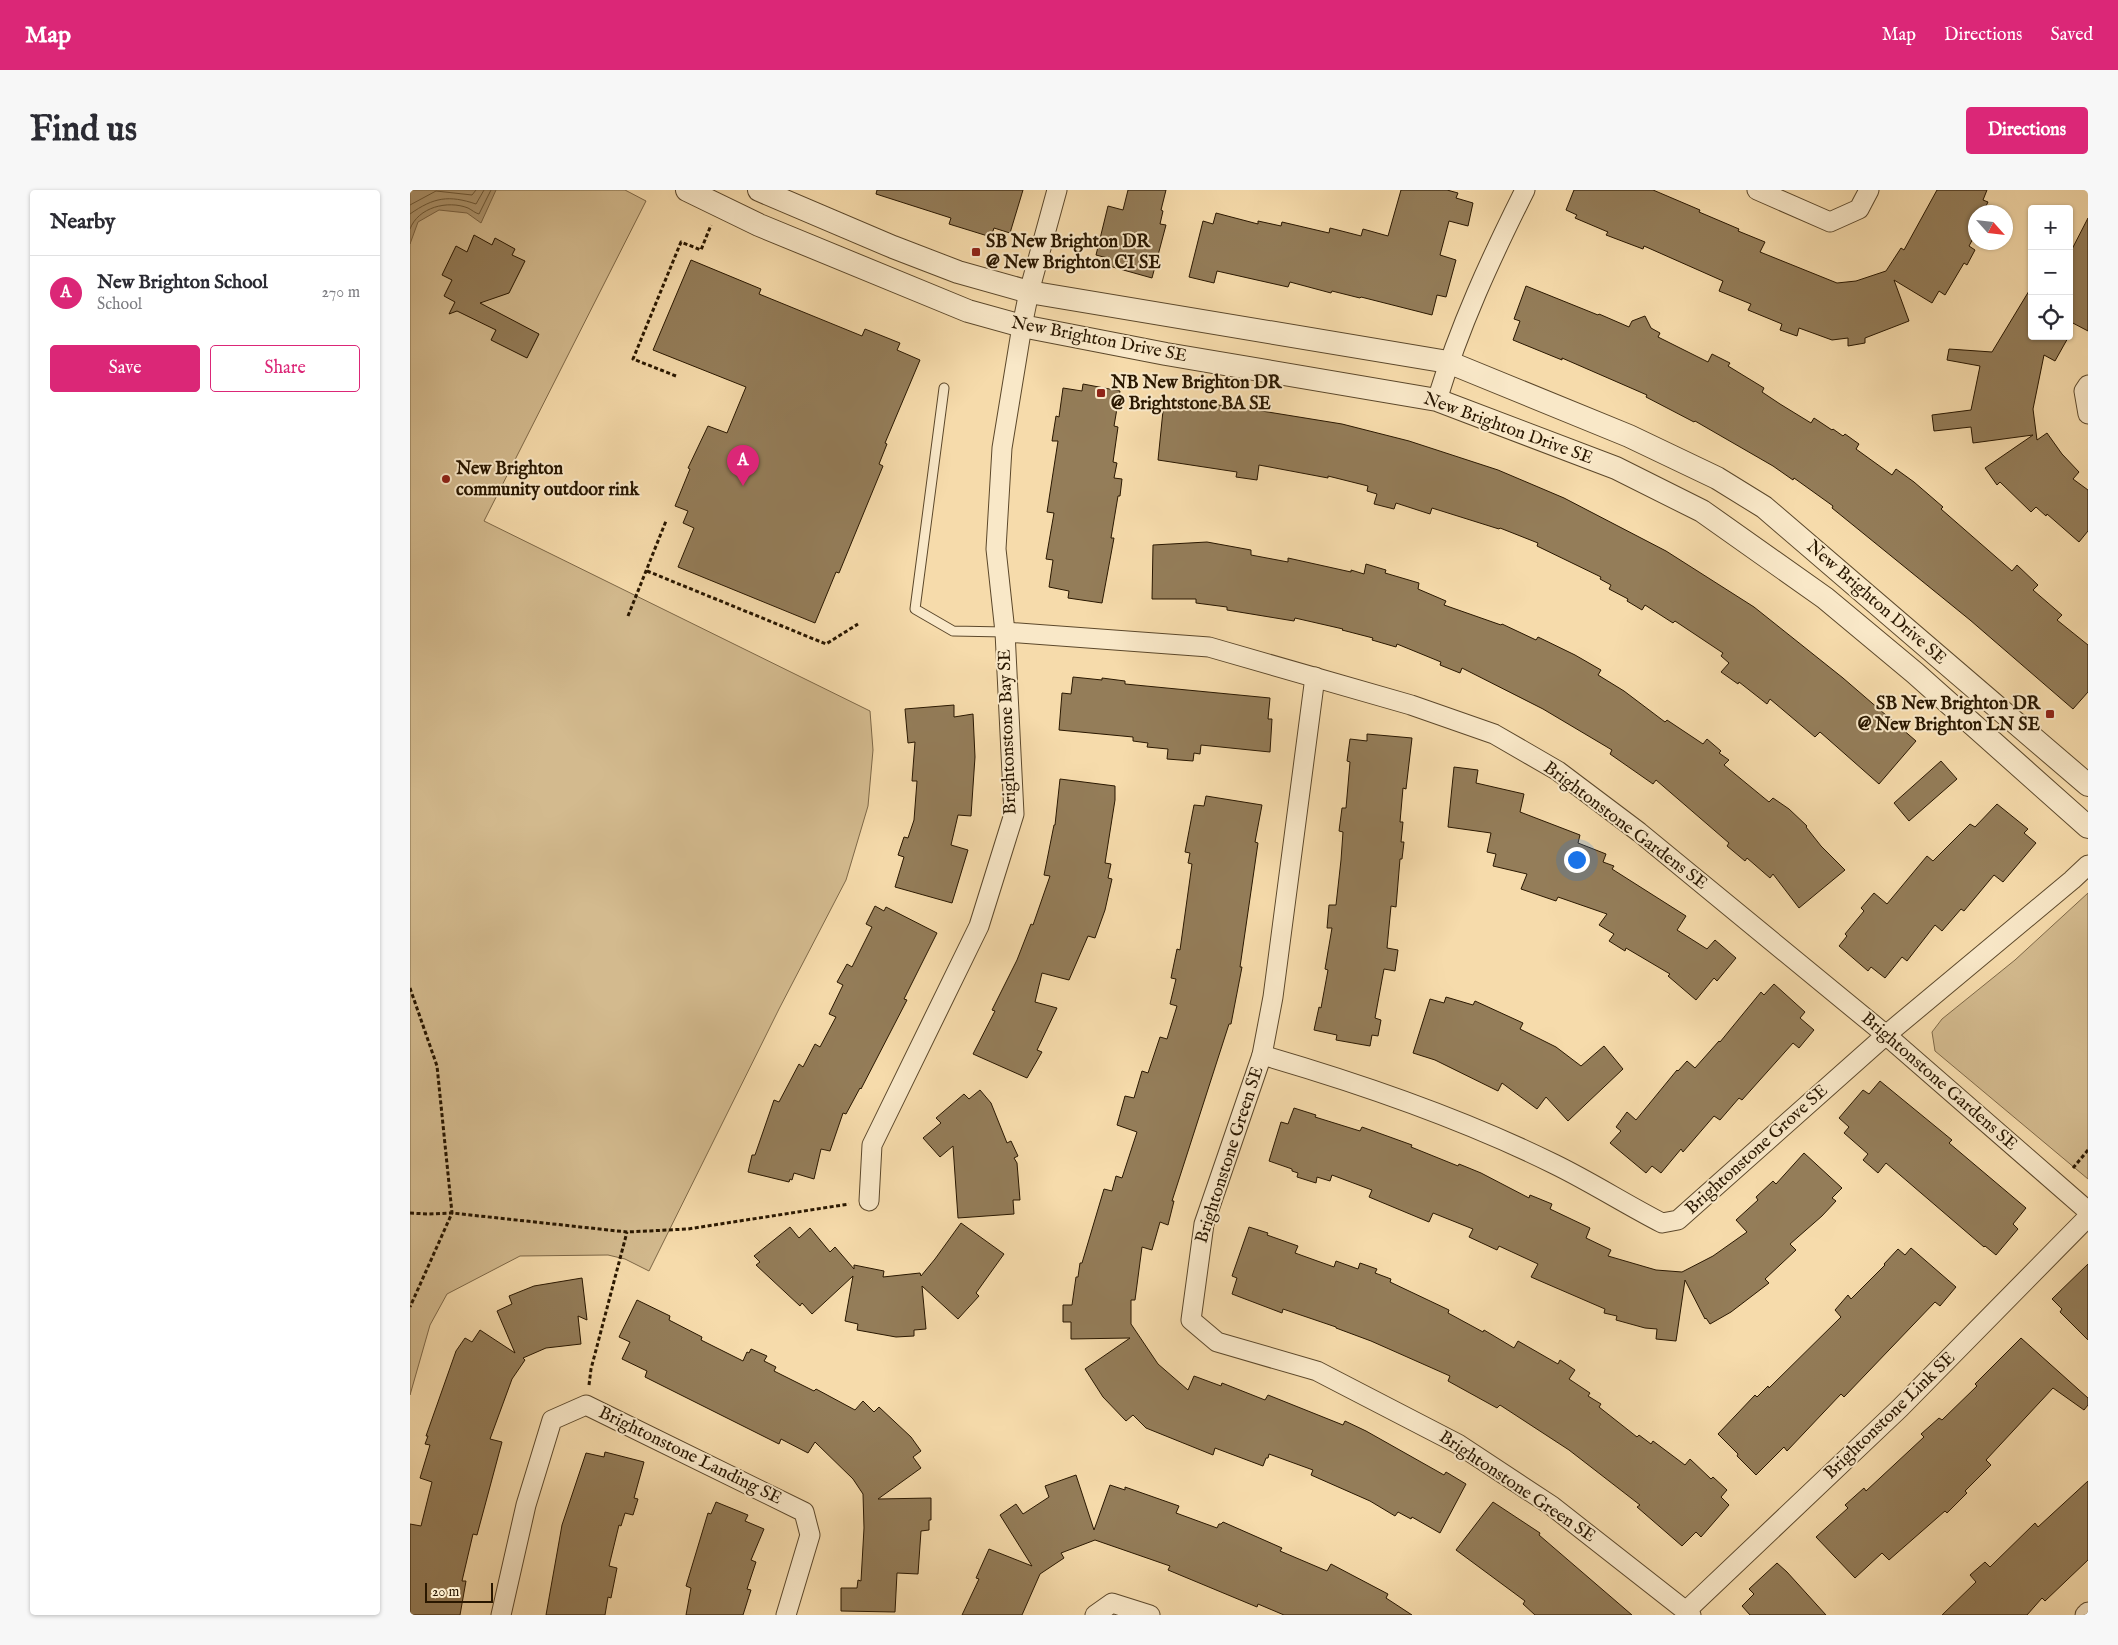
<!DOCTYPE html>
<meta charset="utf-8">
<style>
body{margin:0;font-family:"IM FELL English",serif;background:#f7f7f7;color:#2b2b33}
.controls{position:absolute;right:15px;top:15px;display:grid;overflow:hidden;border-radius:5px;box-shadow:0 1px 4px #0004}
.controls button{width:45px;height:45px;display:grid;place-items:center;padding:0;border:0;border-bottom:1px solid #e1e1e2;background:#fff;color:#2b2b33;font:25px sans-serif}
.compass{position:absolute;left:1558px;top:15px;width:45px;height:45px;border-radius:50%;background:#fff;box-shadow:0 1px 4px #0004;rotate:117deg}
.scale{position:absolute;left:15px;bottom:12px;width:68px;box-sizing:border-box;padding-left:5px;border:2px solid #291700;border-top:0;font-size:14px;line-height:18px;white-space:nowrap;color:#291700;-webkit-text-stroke:4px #f9e8c8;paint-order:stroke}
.you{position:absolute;left:1166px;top:669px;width:18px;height:18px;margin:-12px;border:4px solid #fff;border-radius:50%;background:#1a73e8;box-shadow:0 0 0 8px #1a73e833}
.badge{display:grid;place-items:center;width:32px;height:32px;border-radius:50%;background:#db2777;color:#fff;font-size:16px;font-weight:700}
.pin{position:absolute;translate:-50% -41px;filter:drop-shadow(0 1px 2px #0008)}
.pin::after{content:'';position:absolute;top:26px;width:18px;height:15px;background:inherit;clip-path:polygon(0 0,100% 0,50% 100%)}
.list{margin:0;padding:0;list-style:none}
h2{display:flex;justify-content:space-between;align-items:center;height:65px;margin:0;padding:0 20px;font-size:21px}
h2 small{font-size:16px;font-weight:400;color:#7c7c81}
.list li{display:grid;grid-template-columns:32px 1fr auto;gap:15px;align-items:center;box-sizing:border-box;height:75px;padding:0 20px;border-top:1px solid #e1e1e2}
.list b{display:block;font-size:19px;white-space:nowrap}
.list p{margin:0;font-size:16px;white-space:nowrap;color:#7c7c81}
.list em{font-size:16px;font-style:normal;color:#7c7c81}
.actions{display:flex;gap:10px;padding:15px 20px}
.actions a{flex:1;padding:11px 0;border:1px solid #db2777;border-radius:5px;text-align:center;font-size:18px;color:#db2777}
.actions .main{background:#db2777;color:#fff}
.icon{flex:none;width:28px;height:28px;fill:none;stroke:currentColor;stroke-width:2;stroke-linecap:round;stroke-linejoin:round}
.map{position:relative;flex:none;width:1678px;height:1425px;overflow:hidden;border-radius:5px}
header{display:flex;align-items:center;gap:30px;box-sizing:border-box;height:70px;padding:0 25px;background:#db2777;color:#fff}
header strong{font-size:24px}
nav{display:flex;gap:28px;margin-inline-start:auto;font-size:18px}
.intro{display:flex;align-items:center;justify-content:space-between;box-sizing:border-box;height:120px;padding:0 30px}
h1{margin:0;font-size:35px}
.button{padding:12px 22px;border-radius:5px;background:#db2777;color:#fff;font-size:18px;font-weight:700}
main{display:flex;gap:30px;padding:0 30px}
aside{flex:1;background:#fff;border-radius:5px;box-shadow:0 1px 4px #0004}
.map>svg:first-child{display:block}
</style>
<header>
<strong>Map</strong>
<nav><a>Map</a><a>Directions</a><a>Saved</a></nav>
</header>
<div class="intro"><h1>Find us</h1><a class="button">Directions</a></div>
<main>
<aside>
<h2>Nearby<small></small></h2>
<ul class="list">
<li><span class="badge">A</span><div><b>New Brighton School</b><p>School</p></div><em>270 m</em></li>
</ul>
<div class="actions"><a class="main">Save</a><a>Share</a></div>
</aside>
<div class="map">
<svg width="1678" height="1425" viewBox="0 0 1678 1425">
<rect width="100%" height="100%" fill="#f6dbab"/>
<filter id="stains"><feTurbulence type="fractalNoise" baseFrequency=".004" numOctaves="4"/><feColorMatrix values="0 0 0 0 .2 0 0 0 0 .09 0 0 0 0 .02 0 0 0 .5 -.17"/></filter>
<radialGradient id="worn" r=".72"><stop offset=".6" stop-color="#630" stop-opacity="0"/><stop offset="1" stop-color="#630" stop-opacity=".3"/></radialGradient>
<!-- green -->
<g fill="#d3ba8e" stroke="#7e6847">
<path d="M0,0H215L236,11L74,331L460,521L463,560L458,616L436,690L369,819L239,1081L215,1069L198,1065L110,1066L37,1104L20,1135L0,1205Z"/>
<path d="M1678,703V989L1525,861L1522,842L1532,829L1605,770Z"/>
</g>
<!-- water -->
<path fill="#b09871" stroke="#7a6444" d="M0,0H86L71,33L57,23L29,20L8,32L0,54Z"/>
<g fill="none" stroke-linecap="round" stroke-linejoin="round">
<!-- shore -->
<g stroke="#6c5838" stroke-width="1">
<path d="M0,15L26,1L62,5L66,0"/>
<path d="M0,24C24,7 39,5 66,14L74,0"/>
<path d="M0,39C8,17 38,10 58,18C62,20 65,23 69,24L81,0"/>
</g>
</g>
<!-- building -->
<g fill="#947d59" stroke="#291700">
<path d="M467,0H613L600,43L584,38L581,47L539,34L541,28L466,4Z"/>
<path d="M718,0H756L751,20L753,21L750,34L756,35L742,88L699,76L701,69L686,65L698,16L713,20Z"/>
<path d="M991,0H1037L1048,3L1046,8L1063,13L1058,36L1039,31L1030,65L1046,70L1036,107L1027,105L1022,125L951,107L950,108L922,101L921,103L880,92L878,97L807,81L804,93L779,87L793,31L803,34L806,23L848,34V31L871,36L872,32L919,43L920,38L951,46L953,39L978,46Z"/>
<path d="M1164,0H1243L1290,20L1289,22L1329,39L1328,41L1355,52L1350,62L1427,93L1446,91L1476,81L1491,58L1494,60L1527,0H1577L1573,10L1578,12L1573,22H1566V39L1563,44L1565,45L1559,56L1565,60L1557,75L1554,73L1535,105L1529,101L1522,113L1484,90L1499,131L1455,148V153L1438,156V148L1422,150L1389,138L1387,146L1370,140L1372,134L1338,120L1341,114L1309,101L1313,91L1234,56L1233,59L1196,45L1198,42L1165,28L1167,25L1156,20Z"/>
<path d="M1678,28V141L1659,131V65Z"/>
<path d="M64,45L82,55L85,48L105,59L102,65L115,71L99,103L70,113L129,144L117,168L81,150L86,140L47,121L39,124L45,112L34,106L42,90L32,85L46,56L57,62Z"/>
<path d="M281,70L351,99L349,104L452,146L455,139L490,153L487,160L510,170L475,253L477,254L469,274L473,276L429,383L426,382L405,433L268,377L284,338L273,333L278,321L265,316L280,279L278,278L298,236L317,243L336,197L243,160Z"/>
<path d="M1116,96L1188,125L1189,124L1219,137L1222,131L1235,126L1241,138L1250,143L1248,147L1298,172L1302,164L1320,173L1318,176L1354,198L1352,202L1370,214L1401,233L1404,228L1422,240L1423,239L1433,246L1435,244L1449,254L1446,259L1482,285L1486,279L1504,292L1533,317L1531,319L1602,381L1607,375L1628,395L1623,400L1652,425L1647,430L1678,455V502L1663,519L1560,430L1422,318L1423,316L1384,288L1383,290L1363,276L1285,231L1284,232L1236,207L1237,205L1152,168V170L1103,150L1110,131L1104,129Z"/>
<path d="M1622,96V146H1659L1645,171L1634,165L1623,219L1627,250L1637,243L1652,264L1669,282L1663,289L1678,300V341L1669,352L1637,324L1636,326L1626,317L1621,322L1590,292L1587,295L1575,278L1623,245L1563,253L1561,237L1524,241L1522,225L1561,220L1570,176L1537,170L1539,159L1582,162Z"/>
<path d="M673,194L710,201L704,236L708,237L703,272L707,273L704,288L712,289L710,306H708L701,348H704L692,413L658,408L659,401L639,397L643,370L636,369L644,323L637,322L648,251H642L646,226L649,227L653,198L672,201Z"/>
<path d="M754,211L798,217V214L827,217L932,234L999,251L1088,280L1154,308L1256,361L1344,417L1433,488L1506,551L1469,594L1410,542L1405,547L1360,509L1357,514L1329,492L1328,494L1311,482L1319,473L1311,466L1313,463L1265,431L1263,433L1235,415L1232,420L1217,411L1218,409L1199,399L1201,395L1190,389L1191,387L1127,356L1128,353L1090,338L1089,339L1022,318L1020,324L986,313L984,319L964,314L967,304L957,301L958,296L918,286V288L849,275L847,290L826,287L827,282L748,270Z"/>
<path d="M797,352L841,360V365L878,372V368L941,382V380L954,384L956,374L976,380L975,383L1009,393L1008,399L1036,411L1034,415L1091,435L1092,434L1126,450L1128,447L1165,465L1191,480L1188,485L1214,501L1255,532L1257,530L1293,554L1297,549L1311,561L1309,563L1319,570L1314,575L1359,612L1363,608L1379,619L1397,636L1396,637L1411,656L1435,680L1389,718L1363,684L1360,688L1337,668L1335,671L1317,656L1319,653L1246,590L1243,594L1200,564L1202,560L1133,519L1052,478L1050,483L1030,475L1031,472L987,454L986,457L962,450L963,448L932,440L933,439L885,428L884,431L817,420V417L786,413V409H742L743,355Z"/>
<path d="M663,487L692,490V488L715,491V494L860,508L858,529H862L860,562L791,555L790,564L784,563L783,571L757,569L758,559L737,557L738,553L723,551V547L649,540L652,503L661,504Z"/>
<path d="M544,515V527L563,524L565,567L561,626L548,625L541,655L558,660L542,713L485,697L494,667L488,665L494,647L498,648L504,630L507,591H502L505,552L498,553L495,519Z"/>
<path d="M957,544L1002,548L996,599L993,598L990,632H993L991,652H994L992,669H990L986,717L981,716L977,758L988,760L985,781L974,779L965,828L971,830L968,846L962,845L960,856L926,850L927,845L904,840L909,817L911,818L918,780L915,779L922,738H917L919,715H926L931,670L933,642L929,641L932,618H936L940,572L937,571L940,549L957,551Z"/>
<path d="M1531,571L1547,589L1499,631L1484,613Z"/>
<path d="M1044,577L1068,580L1066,593L1114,604L1110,622L1170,645L1168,653L1196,664L1193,672L1204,676L1202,679L1276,726L1267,740L1297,759L1305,750L1326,768L1307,791L1304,788L1286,810L1258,786L1260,784L1216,758L1215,761L1199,751L1204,744L1189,735L1197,724L1148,707L1146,711L1111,699L1117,684L1083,676L1086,664L1077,662L1081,643L1038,637Z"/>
<path d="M650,589L705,596V610L695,673L701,674L698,688L702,689L695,720L685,748L678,746L659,790L632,783L625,812L647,818L627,860L632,862L617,888L563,864L585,821L582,820L607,770L621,734L623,735L640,686L634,685L644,635H645Z"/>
<path d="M796,606L852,615L845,652L848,653L830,777H832L821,834H819L762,1011H764L758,1035L750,1032L742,1060L732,1057L725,1110H721V1134L748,1174L778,1200L784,1186L811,1196L812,1193L855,1210L858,1205L933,1235L935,1231L956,1241L1034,1285L1036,1282L1056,1294L1030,1343L1002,1327L1001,1329L988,1322L985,1326L960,1311L901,1285L903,1280L859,1264L858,1268H856L853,1276L805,1258L803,1265L736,1238L723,1225L716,1231L693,1207L675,1179L720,1148L661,1149V1132H653V1115H662L666,1087H668L670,1073H672L694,999L702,1001L706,986L712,988L727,942L707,935L715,906L724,908L732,881L738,883L750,847L757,849L767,816L760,814L766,789L761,788L767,759L770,760L782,674L778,673L780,663L775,662L784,615L794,616Z"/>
<path d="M1587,614L1618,639L1614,643L1626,653L1593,692L1584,685L1554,721L1551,719L1532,741L1525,735L1497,771L1492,767L1475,788L1461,777L1458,781L1429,756L1437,746L1435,744L1454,721L1451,718L1464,703L1477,714L1517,666L1523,671L1560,634L1565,637Z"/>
<path d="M465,716L474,721L476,717L527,743L494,809L497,810L451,899L450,898L436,924L433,923L420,961L411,959L404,989L384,983L382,990L380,989L379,992L338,982L342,965H345L364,910L369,912L389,874L393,877L405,854L410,857L426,827L419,824L433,795L427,792L437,774L442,777L462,737L456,734Z"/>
<path d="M1364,794L1395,822L1390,828L1404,840L1389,858L1383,853L1332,910L1329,908L1310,930L1304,926L1273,962L1271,959L1251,983L1242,976L1236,983L1200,953L1211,941L1206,937L1217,922L1226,930L1267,880L1268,881L1277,871L1285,878L1309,851L1310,852L1351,802L1354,805Z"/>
<path d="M1036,807L1063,815L1065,811L1113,833L1110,839L1146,857L1171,876L1194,856L1213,879L1158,931L1136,907L1127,919L1092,893L1088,901L1025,870L1003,863L1020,809L1034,813Z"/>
<path d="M1470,891L1542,950L1539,953L1616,1018L1603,1034L1608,1039L1586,1065L1575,1056L1574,1057L1476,973L1468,983L1453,970L1458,964L1434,943L1439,937L1429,928L1453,900L1459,904Z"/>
<path d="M570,900L581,913L597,953L601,951L608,966L604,968L607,973L610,1010H603L604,1024L548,1028L543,956L530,967L513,948L531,933L526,928L554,904L559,909Z"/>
<path d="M884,918L906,925L905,927L950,941L952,937L1002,955L1001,957L1048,976L1049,974L1071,983L1119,1008L1120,1005L1142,1014L1140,1019L1180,1038L1176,1048L1201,1060L1198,1066L1246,1080L1272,1082L1303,1066L1337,1042L1326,1030L1348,1010L1346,1007L1363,991L1366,994L1394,963L1432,998L1422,1008L1426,1011L1412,1026L1380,1054L1386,1060L1355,1089L1359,1093L1321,1122L1300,1134L1296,1128L1295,1129L1275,1090L1266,1151L1246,1149L1247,1139L1235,1138L1206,1130L1207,1126L1194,1123L1195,1119L1121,1087L1128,1074L1089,1056L1087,1060L1059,1047L1063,1039L1023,1023L1019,1032L959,1007L962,1000L922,985L920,991L907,987L906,993L887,987L888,983L882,981V979L859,971L871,932L878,934Z"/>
<path d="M551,1033L594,1064L566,1103L569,1106L548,1129L512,1096L516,1139L504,1140V1146L486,1147L447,1140L448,1134L435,1131L443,1086L402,1124L392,1113L390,1116L346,1075L350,1072L344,1066L380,1037L389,1048L400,1038L420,1062L425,1057L444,1079V1075L474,1081L473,1087L510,1083L511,1086L525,1069Z"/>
<path d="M839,1037L858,1043L857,1045L888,1056L885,1063L924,1077L926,1071L948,1079L950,1073L967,1079L965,1083L981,1089L980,1092L1039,1120L1038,1123L1073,1142L1074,1140L1104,1158L1108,1151L1148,1174L1150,1170L1165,1180L1159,1189L1180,1203L1178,1206L1191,1214L1189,1217L1227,1247L1229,1245L1241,1254L1243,1251L1275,1275L1280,1269L1301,1289L1303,1287L1317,1300L1311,1307L1319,1315L1291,1347L1286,1342L1272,1356L1227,1317L1230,1315L1159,1260L1090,1215L1087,1218L1038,1191L1040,1186L961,1151L926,1138V1137L873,1119L872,1123L822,1104L827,1088L822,1086Z"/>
<path d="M1501,1058L1546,1097L1530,1116L1525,1112L1434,1207L1431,1204L1377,1261L1374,1257L1346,1285L1327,1266L1328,1264L1308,1244L1345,1205L1347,1207L1358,1196L1359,1198L1431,1127L1425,1120L1438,1105L1441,1109L1475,1075L1474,1074L1488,1059L1495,1065Z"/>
<path d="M1678,1074V1150L1650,1122L1652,1119L1642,1109Z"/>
<path d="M172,1088L177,1130L168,1126L171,1154L136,1158L113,1168L115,1170L102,1189L80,1249L92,1252L67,1345L63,1344L52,1391H56L50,1425H0V1334L11,1336L22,1292L10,1288L20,1255L15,1254L18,1246H16L46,1161L55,1148L62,1152L70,1140L105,1163L87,1121L102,1114L99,1106L124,1096Z"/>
<path d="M227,1110L260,1126L259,1130L292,1147L291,1150L333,1171L337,1162L339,1163L341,1159L357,1166L354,1171L366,1177L364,1181L404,1201L406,1199L445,1220L453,1211L464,1222L469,1217L501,1247L511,1261L503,1267L511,1278L468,1309L521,1308V1330H519V1340L511,1341L508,1384L487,1383L485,1422L431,1421V1398H447L448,1390L451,1391L454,1338L453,1304L443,1289L405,1252L398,1263L371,1249L369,1254L235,1187L237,1181L212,1169L220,1152L209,1147Z"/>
<path d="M1611,1148L1678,1208V1215L1674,1220L1643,1198L1576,1270L1581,1275L1555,1301L1557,1303L1537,1323L1535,1321L1479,1370L1472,1363L1445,1388L1406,1347L1438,1318L1435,1315L1454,1298L1456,1301L1514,1247L1511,1244L1529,1228L1532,1230L1567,1196L1565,1194Z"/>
<path d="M195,1262L234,1272L224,1308L228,1309L223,1325L215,1323L211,1336L209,1335L199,1376L207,1378L201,1408L198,1407L195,1425H136L152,1335L176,1263L194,1267Z"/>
<path d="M666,1285L684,1340L700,1295L715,1300V1297L769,1316L766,1323L807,1338L809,1334H811L813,1332L872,1358L870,1361L917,1381L921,1374L978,1404L976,1408L1002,1425H874L848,1414L847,1417L758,1380L760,1376L685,1350L651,1363L654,1368L630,1384L612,1425H552L569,1389L566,1388L579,1359L622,1376L590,1325L606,1314L613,1324L639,1307L635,1296Z"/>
<path d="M1678,1291V1370L1635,1411L1632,1408L1617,1425H1532L1566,1392L1560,1385L1575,1372L1580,1377L1625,1333L1628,1337Z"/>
<path d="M306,1312L338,1325L335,1331L354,1339L341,1370L346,1372L337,1399L341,1400L333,1425H276L281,1398L276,1396L298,1323L301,1324Z"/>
<path d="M1083,1312L1130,1343L1129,1345L1222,1425H1125L1113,1414L1115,1411L1046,1360Z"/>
<path d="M1367,1373L1377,1382L1416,1425H1340L1332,1416L1344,1404L1339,1399Z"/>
</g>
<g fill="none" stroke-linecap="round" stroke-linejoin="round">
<!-- service casing -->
<g stroke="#5c482b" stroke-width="11">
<path id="service" d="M534,198L505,419L543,441L595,442"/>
</g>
<!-- minor casing -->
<g stroke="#5c482b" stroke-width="21">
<g id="minor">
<path d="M1347,0L1420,32L1449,19L1459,0"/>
<path d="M1678,195L1674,201L1678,224"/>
<path d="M1027,210C1050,135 1080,70 1115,0"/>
<path d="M595,442L799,457L1001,515L1084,544L1148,581L1229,642L1476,845L1678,1021"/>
<path d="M905,487L863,807L852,865L794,1034L781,1130L807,1152L907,1181L1048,1254L1142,1316L1281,1425"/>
<path d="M852,865C952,894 1051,928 1144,974C1181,992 1215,1014 1252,1033L1268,1030L1476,845L1662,690L1678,675"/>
<path d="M459,1011L462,955L569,736L604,624L595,442L586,359L592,258L612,136L619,102L647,0"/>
<path d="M1277,1420L1490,1218L1678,1027"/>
<path d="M91,1425L116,1315L142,1230L176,1215L394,1322L400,1345L376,1425"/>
<path d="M685,1425L702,1413L740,1425"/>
<path d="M1675,1425L1678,1422"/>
</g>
</g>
<!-- tertiary casing -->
<g stroke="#5c482b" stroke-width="24">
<g id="tertiary">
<path d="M277,0L349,35L558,121L612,136L756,164L1027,210L1206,278L1292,321L1415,408L1505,483L1678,637"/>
<path d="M349,0L483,57L548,82L619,102L1038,172L1219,246L1307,288L1354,317L1678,595"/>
</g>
</g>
<!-- path -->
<g stroke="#291700" stroke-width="3" stroke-dasharray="4 2.5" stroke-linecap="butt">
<path d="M266,186L223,169L271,52L291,60L301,35"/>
<path d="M237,381L416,454L448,434"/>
<path d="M218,426L256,331"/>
<path d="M0,798L27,876L42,1023L0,1117"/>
<path d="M1663,978L1678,960"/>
<path d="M0,1023L17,1024L42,1023L217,1042L278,1039L439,1014"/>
<path d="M179,1195L181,1179L217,1042"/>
</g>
<!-- service -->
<use href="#service" stroke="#f9e8c8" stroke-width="9"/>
<!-- minor -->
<use href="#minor" stroke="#f9e8c8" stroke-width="19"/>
<!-- tertiary -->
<use href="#tertiary" stroke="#f9e8c8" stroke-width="22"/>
</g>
<!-- markers -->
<g fill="#8f2418" stroke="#f9e8c8" stroke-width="2">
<rect x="561" y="57" width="10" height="10" rx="2.5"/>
<rect x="686" y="198" width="10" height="10" rx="2.5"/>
<circle cx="36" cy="289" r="5"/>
<rect x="1635" y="519" width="10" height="10" rx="2.5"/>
</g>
<g text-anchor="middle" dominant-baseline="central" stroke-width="4" stroke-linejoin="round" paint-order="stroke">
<!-- poi labels -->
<g font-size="18" font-weight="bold" fill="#291700" stroke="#f9e8c8" text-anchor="start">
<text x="576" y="52">SB New Brighton DR<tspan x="576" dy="21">@ New Brighton CI SE</tspan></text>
<text x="701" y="193">NB New Brighton DR<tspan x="701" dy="21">@ Brightstone BA SE</tspan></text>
<text x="46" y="279">New Brighton<tspan x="46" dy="21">community outdoor rink</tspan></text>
<text x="1630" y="514" text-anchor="end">SB New Brighton DR<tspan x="1630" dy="21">@ New Brighton LN SE</tspan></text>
</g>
<!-- street labels -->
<g font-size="18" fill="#291700" stroke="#f9e8c8">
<text transform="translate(689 150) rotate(11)">New Brighton Drive SE</text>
<text transform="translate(1098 239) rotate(20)">New Brighton Drive SE</text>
<text transform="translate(1466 413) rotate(41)">New Brighton Drive SE</text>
<text transform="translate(598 542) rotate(-92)">Brightonstone Bay SE</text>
<text transform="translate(1215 636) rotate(37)">Brightonstone Gardens SE</text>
<text transform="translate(1529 892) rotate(41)">Brightonstone Gardens SE</text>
<text transform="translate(1347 960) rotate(-42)">Brightonstone Grove SE</text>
<text transform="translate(820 965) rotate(-72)">Brightonstone Green SE</text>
<text transform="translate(1480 1226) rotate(-44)">Brightonstone Link SE</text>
<text transform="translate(280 1266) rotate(26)">Brightonstone Landing SE</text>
<text transform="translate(1107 1297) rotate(34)">Brightonstone Green SE</text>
</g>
</g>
<rect width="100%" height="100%" filter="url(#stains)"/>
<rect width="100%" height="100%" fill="url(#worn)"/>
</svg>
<div class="controls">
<button>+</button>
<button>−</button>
<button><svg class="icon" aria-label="locate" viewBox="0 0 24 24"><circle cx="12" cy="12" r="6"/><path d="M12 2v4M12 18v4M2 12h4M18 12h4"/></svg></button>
</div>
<svg class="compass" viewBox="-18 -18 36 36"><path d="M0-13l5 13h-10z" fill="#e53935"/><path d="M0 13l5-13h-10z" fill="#7c7c81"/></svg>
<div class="scale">20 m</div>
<div class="you"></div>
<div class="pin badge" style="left:333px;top:296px">A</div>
</div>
</main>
